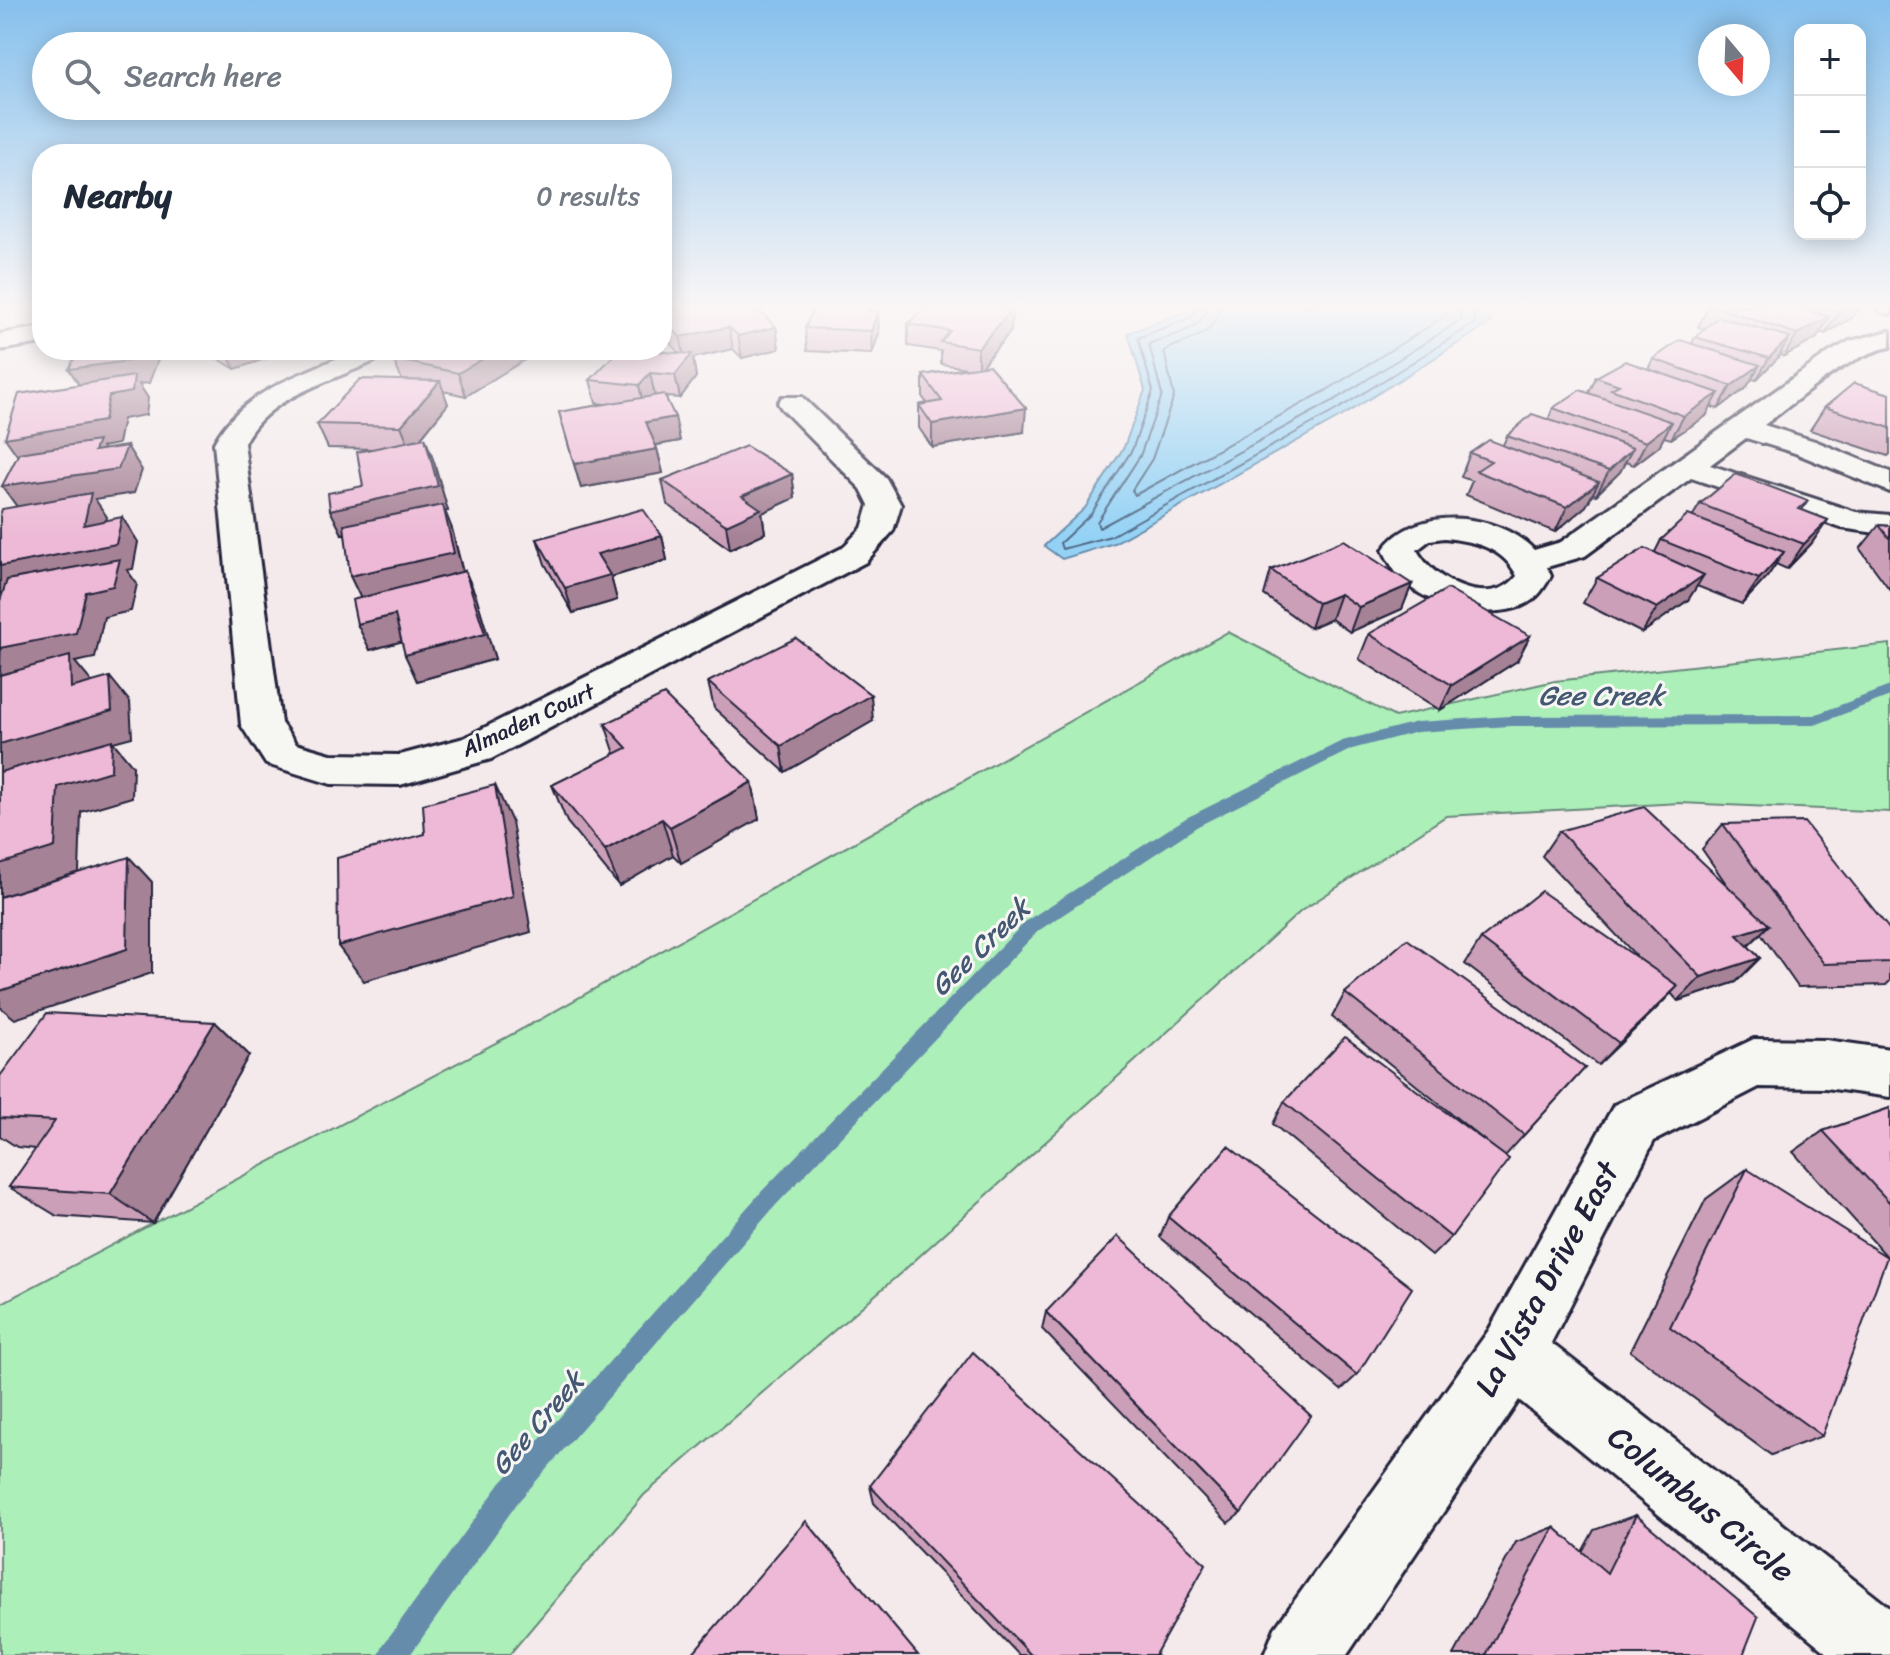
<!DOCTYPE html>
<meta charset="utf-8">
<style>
body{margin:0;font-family:Sriracha,sans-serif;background:#f6f6f7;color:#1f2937}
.controls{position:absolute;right:24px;top:24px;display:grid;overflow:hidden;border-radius:16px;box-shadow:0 4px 20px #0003}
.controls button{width:72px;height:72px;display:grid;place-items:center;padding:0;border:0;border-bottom:2px solid #e0e1e3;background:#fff;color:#1f2937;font:40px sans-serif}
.compass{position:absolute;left:1698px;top:24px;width:72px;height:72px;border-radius:50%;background:#fff;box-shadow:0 4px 20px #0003;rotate:161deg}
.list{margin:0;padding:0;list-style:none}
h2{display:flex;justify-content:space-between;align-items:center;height:104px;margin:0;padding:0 32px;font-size:34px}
h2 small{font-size:26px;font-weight:400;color:#747a83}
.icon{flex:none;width:44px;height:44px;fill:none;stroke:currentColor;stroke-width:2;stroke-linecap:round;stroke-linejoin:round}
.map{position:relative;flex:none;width:1890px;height:1655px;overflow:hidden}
.search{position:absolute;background:#fff;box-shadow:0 4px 20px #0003;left:32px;top:32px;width:640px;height:88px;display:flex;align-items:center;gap:20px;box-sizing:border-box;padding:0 28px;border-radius:44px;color:#747a83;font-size:30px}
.panel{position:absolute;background:#fff;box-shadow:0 4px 20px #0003;left:32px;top:144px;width:640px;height:216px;border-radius:32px}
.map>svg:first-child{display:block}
</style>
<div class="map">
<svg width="1890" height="1655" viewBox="0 0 1890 1655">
<rect width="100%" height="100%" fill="#f4eaec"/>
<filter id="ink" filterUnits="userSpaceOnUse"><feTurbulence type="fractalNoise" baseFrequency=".0125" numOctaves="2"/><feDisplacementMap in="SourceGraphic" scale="16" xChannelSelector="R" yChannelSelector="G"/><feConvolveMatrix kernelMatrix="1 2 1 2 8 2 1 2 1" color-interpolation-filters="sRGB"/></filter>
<g filter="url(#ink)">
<!-- green -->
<path fill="#acefb9" stroke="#67887a" stroke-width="2" d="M1228,632L1395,717L1555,681L1890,644V812L1680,803L1446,816L1301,911L903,1271L644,1495L509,1655H0V1304L539,1020Z"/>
<!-- water -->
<path fill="#94d2f5" stroke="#668cab" stroke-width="2" d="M1201,306H1475L1492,322L1342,416L1114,543L1062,559L1044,546L1085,508L1124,447L1145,390L1128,333Z"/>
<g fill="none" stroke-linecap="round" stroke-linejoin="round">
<!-- shore -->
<g stroke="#506885" stroke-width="2">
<path d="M1198,306L1192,317L1138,338L1153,391L1132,450L1091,514L1060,543L1062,549L1111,536L1338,409L1475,323L1471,306"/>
<path d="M1208,306C1201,333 1171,334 1149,344L1162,395L1140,456L1097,522L1099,528L1333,401L1461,320V306"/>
<path d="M1220,306C1215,338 1188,338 1164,351L1174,396L1152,459L1132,490L1135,495L1327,390L1447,315L1449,306"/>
</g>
<!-- stream -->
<path fill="#668cab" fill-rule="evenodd" d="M1890,686V696L1815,725L1510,726L1417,732L1352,749L1198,826L1038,931L776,1205L518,1502L410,1655H379L383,1645L500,1484L762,1191L1026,921L1186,818L1342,741L1417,722L1510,716L1814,715Z"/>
<!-- minor casing -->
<g stroke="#22223b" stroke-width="6">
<g id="minor">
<path d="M1878,306H1890V314L1881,312Z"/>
<path d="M42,327V343L0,350V334Z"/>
<path d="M1890,331V347C1843,357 1803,397 1764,425L1815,441L1890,472V492L1795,453L1746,438L1710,465L1856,512L1890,515V535L1841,528L1691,478L1585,556L1547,567L1551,576C1547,583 1542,591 1537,596C1508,625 1435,609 1408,585C1396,575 1390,564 1383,550C1414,504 1498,512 1534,550L1561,542L1830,352L1850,341ZM1444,538C1473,541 1503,547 1517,576C1490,610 1433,581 1417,550L1430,540Z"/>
<path d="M355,350H388C381,360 367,364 356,369C316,386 265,401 244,443L281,723L296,744L331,754L400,755L464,738L842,548L862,528L869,505L861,489L782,409L778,403L782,397H802L886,478L901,505L893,531L866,562L491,759L400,785L331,784L266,764L241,725L214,443C244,388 302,376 355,350Z"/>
<path d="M1754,1039L1826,1040L1890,1049V1097L1826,1088L1759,1087L1654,1141L1551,1343L1890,1608V1655H1830L1519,1400L1347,1655H1264L1275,1628L1489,1330L1614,1105Z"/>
</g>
</g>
<!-- minor -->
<use href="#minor" fill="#f6f6f2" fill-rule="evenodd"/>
</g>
<!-- wall -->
<g fill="#cc9fb8" stroke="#22223b" stroke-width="2">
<path d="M815,306H871V311L879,333L872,354L807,351L805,328Z"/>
<path d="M1709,306H1860L1853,317L1825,334L1820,332L1816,339L1784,356L1780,355L1756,380L1752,379L1746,388L1718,409L1711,407L1706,416L1671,439L1664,437L1659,446L1634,465L1625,462L1620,472L1596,495L1593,494L1586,506L1555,532L1466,495L1472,481L1461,477L1470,453L1503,445L1507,436L1548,420L1553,408L1589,393L1596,377L1648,369L1653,359L1692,344L1695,337L1705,329L1698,327Z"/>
<path d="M662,312L776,327L779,349L742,358L733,349L693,358L696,377L680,398L666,397L680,441L656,445L663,473L581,488L559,412L605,404L596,403L590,380L679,353L663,335Z"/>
<path d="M908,324L1011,331L981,366L1024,432L932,447L919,428V405L927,403L923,398V375L966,368L941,364V351L908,346Z"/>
<path d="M204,350H291L235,369Z"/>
<path d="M430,353L529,357L466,396L443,391L448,404L419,440L425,438L434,462L448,511H445L452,529L463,572L465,571L476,596L495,659L417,681L402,641L370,650L361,597L345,534H342L363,486L373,449L328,448L317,424L402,380L393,359Z"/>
<path d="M1890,394V454L1888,456L1810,430L1825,407Z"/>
<path d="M792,474L795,498L762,513L765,533L730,549L667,504L662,480Z"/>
<path d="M1808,501L1802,510L1828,520L1811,544L1787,569L1776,564L1767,577L1742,604L1697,586L1688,600L1642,633L1583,603L1597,578L1655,552L1661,540L1692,517L1700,504Z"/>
<path d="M1879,525L1890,526V590L1860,549Z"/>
<path d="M662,536L667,560L611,577L617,600L573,613L545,564L537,539Z"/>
<path d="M1271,570L1412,584L1402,609L1350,632L1331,619L1310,628L1264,595Z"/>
<path d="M1369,634L1517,661L1440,710L1359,659Z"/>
<path d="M708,682L873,721L785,772L714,708Z"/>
<path d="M605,724L752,782L759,819L681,863L673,855L619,886L567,822L552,785L615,754Z"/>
<path d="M1723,824L1890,930V981L1886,985L1798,987L1761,934L1748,946L1760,958L1736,982L1678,1001L1671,993L1598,1065L1465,964L1481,939L1641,961L1542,856L1559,831L1727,885L1702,849Z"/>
<path d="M1345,993L1585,1068L1505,1156L1451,1237L1432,1256L1273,1124L1284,1102L1485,1141L1332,1017Z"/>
<path d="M215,1022L249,1055L153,1223L57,1216L9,1187L36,1149L17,1147L0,1136V1076Z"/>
<path d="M1890,1108V1260L1793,1152L1823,1131Z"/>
<path d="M1747,1169L1822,1436L1771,1455L1630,1351L1706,1199Z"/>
<path d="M1168,1217L1357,1375L1341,1390L1160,1237Z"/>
<path d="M1046,1312L1241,1513L1228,1523L1042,1329Z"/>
<path d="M870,1486L1155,1655H1019L874,1503Z"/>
<path d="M1636,1515L1743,1655H1454L1516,1542L1554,1527L1582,1552L1594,1530Z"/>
</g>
<!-- shaded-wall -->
<g fill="#a68296" stroke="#22223b" stroke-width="2">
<path d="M1849,306H1860L1853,317L1825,334L1839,312Z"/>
<path d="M1012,310L1011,331L978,370V348Z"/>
<path d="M878,311L879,333L872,354L871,331Z"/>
<path d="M1829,317L1816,339L1784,356L1797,334Z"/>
<path d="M729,327L733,349L693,358L696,377L680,398L675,375L685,359L680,337Z"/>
<path d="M776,327L779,349L742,358L738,336Z"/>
<path d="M1790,337L1777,359L1756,380L1769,358Z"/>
<path d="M140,350H158L160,354L149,383L139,384L148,398L146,415L123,419L118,444L102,447L113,465L127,446L142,470L134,493L95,499L107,517L101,547L122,517L138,542L133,569L127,570L137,584L131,611L104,617L95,658L75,662L91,681V714L4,677L0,672L2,595L0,592V566L20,511L2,486L22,462L5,438L83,391L69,369Z"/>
<path d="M225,350H291L235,369Z"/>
<path d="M498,350H527L529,357L466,396L458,373Z"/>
<path d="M1760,365L1746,388L1718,409L1731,386Z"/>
<path d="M650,373L655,396L644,408L639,385Z"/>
<path d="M440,381L448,404L411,450L401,426Z"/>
<path d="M1719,393L1706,416L1671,439L1684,416Z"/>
<path d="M1026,408L1024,432L932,447V424Z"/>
<path d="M675,417L680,441L651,446L646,422Z"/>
<path d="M1672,422L1659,446L1634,465L1646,442Z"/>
<path d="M425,438L434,462L448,511H445L452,529L464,578L362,601L350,576L444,512L342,534L330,510Z"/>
<path d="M1633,448L1620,472L1596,495L1609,471Z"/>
<path d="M657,449L663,473L581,488L574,464Z"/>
<path d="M792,474L795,498L762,513L765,533L730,549L726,525L742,496Z"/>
<path d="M1599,482L1586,506L1555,532L1567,507Z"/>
<path d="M1828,520L1811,544L1787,569L1804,544Z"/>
<path d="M662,536L667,560L611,577L617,600L573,613L565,588L597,554Z"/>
<path d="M1784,552L1767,577L1742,604L1759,579Z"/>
<path d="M465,571L476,596L495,659L417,681L405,655Z"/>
<path d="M1704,575L1688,600L1642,633L1657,608Z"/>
<path d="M1412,584L1402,609L1350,632L1359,607Z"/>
<path d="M1340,594L1331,619L1310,628L1318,603Z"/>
<path d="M395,615L407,640L370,650L357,624Z"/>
<path d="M1530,636L1517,661L1440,710L1452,685Z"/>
<path d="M110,677L130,702L132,737L113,742L133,766L132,797L81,812L79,872L0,897V744Z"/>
<path d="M871,695L873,721L785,772L781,746Z"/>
<path d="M752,782L759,819L681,863L670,827Z"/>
<path d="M495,785L512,822L531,932L364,981L338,946Z"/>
<path d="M662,819L673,855L619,886L605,850Z"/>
<path d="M129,857L152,882V973L15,1019L0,1007V991Z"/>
<path d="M1769,925L1745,949L1737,935Z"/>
<path d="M1760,958L1736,982L1678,1001L1701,977Z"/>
<path d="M1678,986L1655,1010L1598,1065L1619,1043Z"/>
<path d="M215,1022L249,1055L153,1223L110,1194Z"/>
</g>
<!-- building -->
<g fill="#edb9d6" stroke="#22223b" stroke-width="2">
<path d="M692,306H754L776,327L738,336L729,327L680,337L662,317V312Z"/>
<path d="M815,306H869L867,311H878L871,331L805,328Z"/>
<path d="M926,306H989L1012,310L978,348L941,342L950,331L908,324Z"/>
<path d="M1713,306H1795L1829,317L1797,334Z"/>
<path d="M1819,306H1849L1839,312Z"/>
<path d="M1718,317L1790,337L1769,358L1695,337Z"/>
<path d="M1680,340L1760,365L1731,386L1653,359Z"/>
<path d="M78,350H140L136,360L69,369Z"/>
<path d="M409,350H419L430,353L435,350H498L458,373L393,359Z"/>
<path d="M619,350H639L692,354L675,375L650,373L639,385L590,380Z"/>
<path d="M1625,361L1719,393L1684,416L1611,389L1619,385L1596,377Z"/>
<path d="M989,365L1026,408L932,424L919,405L942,401L923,375Z"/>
<path d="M134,376L132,392L109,396L104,421L5,438L19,394Z"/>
<path d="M360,379L440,381L401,426L317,424Z"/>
<path d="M1854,383L1890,394V428L1825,407Z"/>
<path d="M1580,390L1672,422L1646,442L1553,408Z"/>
<path d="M664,394L675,417L646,422L657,449L574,464L559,412Z"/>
<path d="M1532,414L1633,448L1609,471L1507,436Z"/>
<path d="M425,438L438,486L330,510L328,493L363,486L357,452Z"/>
<path d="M1489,440L1599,482L1567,507L1476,471L1491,461L1470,453Z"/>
<path d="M98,441L94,451L127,446L118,469L2,486L19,453Z"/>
<path d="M746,446L792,474L742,496L761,509L726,525L662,480Z"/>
<path d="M1736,474L1808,501L1799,509L1828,520L1804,544L1700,504Z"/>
<path d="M91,493L84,525L122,517L116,544L0,566V516L2,509Z"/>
<path d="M443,505L454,553L350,576L344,525Z"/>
<path d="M643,509L662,536L597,554L610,575L565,588L537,539Z"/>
<path d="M1688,515L1784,552L1759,579L1661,540Z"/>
<path d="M1879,525L1890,526V539Z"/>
<path d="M1344,540L1412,584L1359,607L1340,594L1318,603L1271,570Z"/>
<path d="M1645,548L1704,575L1657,608L1597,578Z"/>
<path d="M120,559L113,586L86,592L76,633L0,648V601L7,580Z"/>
<path d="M465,571L485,634L405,655L395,615L357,624L352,600Z"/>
<path d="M1447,589L1530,636L1452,685L1369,634Z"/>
<path d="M796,638L871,695L781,746L708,682Z"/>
<path d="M70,656L71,688L110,677L112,711L0,744V675Z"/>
<path d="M664,695L752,782L670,827L662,819L605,850L552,785L627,748L605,724Z"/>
<path d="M112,740L111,771L58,787L55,847L0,864V772Z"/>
<path d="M495,785L513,896L338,946L337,858L425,834L423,804Z"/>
<path d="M1644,807L1769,925L1737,935L1760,958L1701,977L1559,831Z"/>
<path d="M1804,822L1890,930V962L1824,964L1723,824Z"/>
<path d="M129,857L127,949L0,991V897Z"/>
<path d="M1541,891L1678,986L1619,1043L1481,939Z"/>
<path d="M1407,939L1585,1068L1524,1135L1345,993Z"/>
<path d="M47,1013L215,1022L110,1194L9,1187L55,1121L0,1118V1076Z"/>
<path d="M1345,1037L1509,1159L1451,1237L1284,1102Z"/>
<path d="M1890,1108V1203L1823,1131Z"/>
<path d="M1228,1146L1412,1288L1357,1375L1168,1217Z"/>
<path d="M1747,1169L1887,1257L1822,1436L1670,1327Z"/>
<path d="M1118,1236L1311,1416L1241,1513L1046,1312Z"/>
<path d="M973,1352L1206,1564L1155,1655H1031L870,1486Z"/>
<path d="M1636,1515L1758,1617L1743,1655H1486L1554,1527L1607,1573Z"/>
<path d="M806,1521L918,1655H691Z"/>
</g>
</g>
<!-- sky -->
<linearGradient id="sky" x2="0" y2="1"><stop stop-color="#86c0ed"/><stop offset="0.57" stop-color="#faf6f6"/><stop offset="1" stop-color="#faf6f6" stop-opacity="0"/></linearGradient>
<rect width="1890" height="538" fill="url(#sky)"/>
<g text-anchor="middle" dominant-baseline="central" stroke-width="6" stroke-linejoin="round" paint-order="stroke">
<!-- far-street labels -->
<g font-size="22" fill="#22223b" stroke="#f6f6f2">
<text transform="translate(528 720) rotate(-25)">Almaden Court</text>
</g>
<!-- water labels -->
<g font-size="28" font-style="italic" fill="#445773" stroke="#f6f6f2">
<text x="1601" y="695">Gee Creek</text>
<text transform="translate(980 947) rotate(-44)">Gee Creek</text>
<text transform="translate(537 1423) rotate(-49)">Gee Creek</text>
</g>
<!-- near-street labels -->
<g font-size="32" fill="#22223b" stroke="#f6f6f2">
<text transform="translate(1547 1279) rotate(-61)">La Vista Drive East</text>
<text transform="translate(1701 1504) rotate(39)">Columbus Circle</text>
</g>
</g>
</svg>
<div class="controls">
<button>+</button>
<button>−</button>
<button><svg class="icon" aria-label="locate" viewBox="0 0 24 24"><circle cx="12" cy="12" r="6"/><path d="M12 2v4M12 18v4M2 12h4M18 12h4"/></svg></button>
</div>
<svg class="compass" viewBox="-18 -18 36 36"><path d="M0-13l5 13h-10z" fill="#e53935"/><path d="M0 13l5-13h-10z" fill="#747a83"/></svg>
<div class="search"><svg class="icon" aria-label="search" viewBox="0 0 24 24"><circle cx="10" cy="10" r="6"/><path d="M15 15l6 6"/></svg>Search here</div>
<section class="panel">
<h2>Nearby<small>0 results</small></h2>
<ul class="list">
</ul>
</section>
</div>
